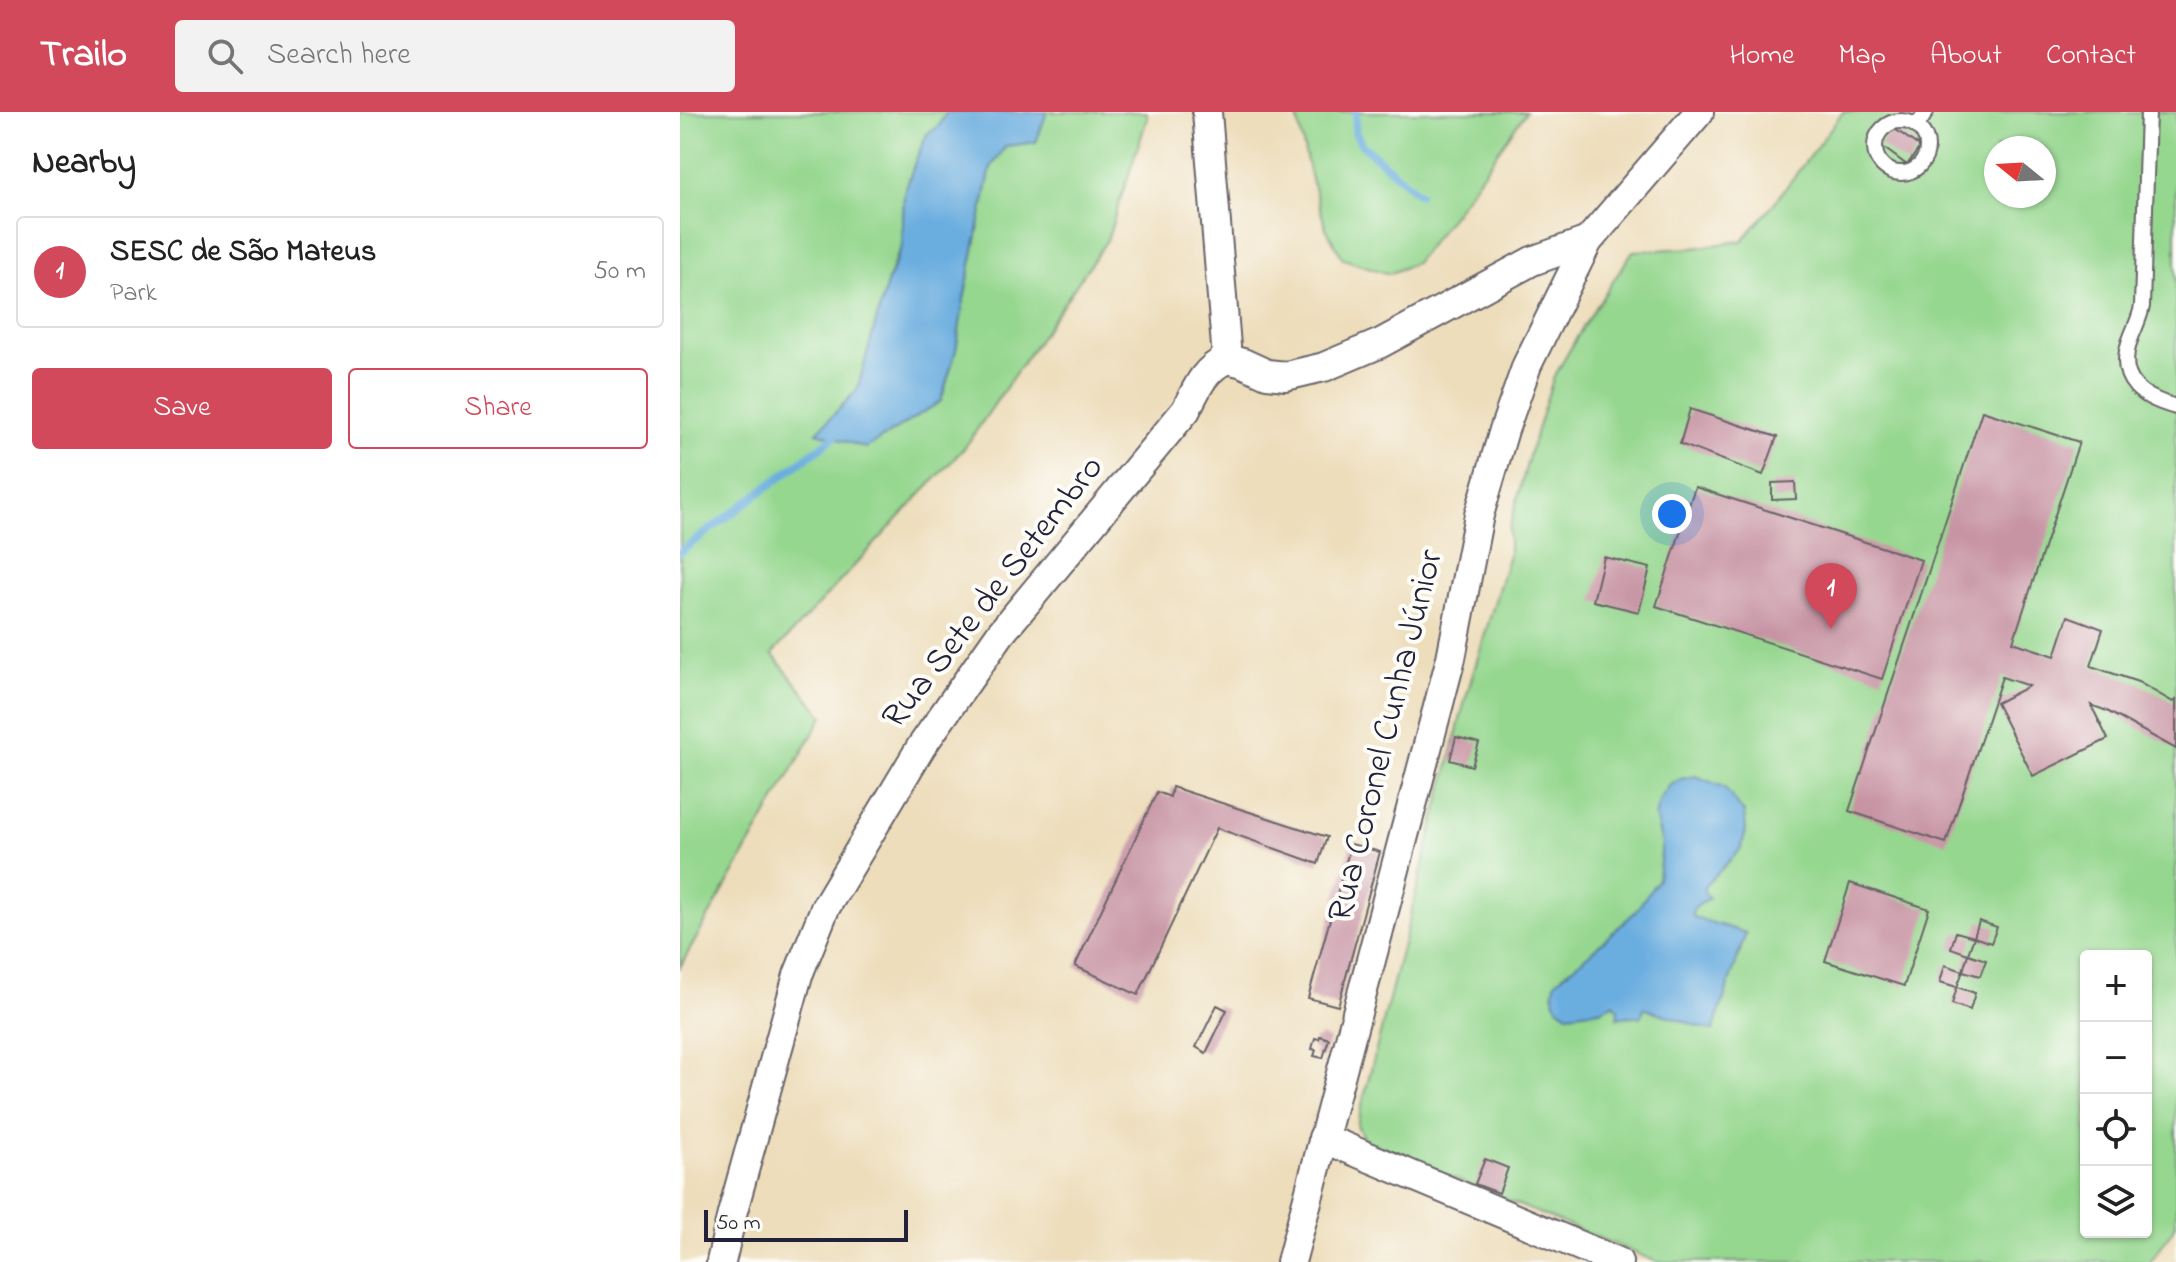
<!DOCTYPE html>
<meta charset="utf-8">
<style>
body{margin:0;font-family:"Indie Flower",sans-serif;background:#f2f2f2;color:#222}
.controls{position:absolute;right:24px;bottom:24px;display:grid;overflow:hidden;border-radius:8px;box-shadow:0 2px 6px #0004}
.controls button{width:72px;height:72px;display:grid;place-items:center;padding:0;border:0;border-bottom:2px solid #e0e0e0;background:#fff;color:#222;font:40px sans-serif}
.compass{position:absolute;left:1304px;top:24px;width:72px;height:72px;border-radius:50%;background:#fff;box-shadow:0 2px 6px #0004;rotate:288deg}
.scale{position:absolute;left:24px;bottom:20px;width:204px;box-sizing:border-box;padding-left:8px;border:4px solid #22223b;border-top:0;font-size:22px;line-height:28px;white-space:nowrap;color:#22223b;-webkit-text-stroke:6px #fdfcf7;paint-order:stroke}
.you{position:absolute;left:992px;top:402px;width:28px;height:28px;margin:-20px;border:6px solid #fff;border-radius:50%;background:#1a73e8;box-shadow:0 0 0 12px #1a73e833}
.badge{display:grid;place-items:center;width:52px;height:52px;border-radius:50%;background:#d1495b;color:#fff;font-size:26px;font-weight:700}
.pin{position:absolute;translate:-50% -66px;filter:drop-shadow(0 2px 4px #0008)}
.pin::after{content:'';position:absolute;top:42px;width:28px;height:24px;background:inherit;clip-path:polygon(0 0,100% 0,50% 100%)}
.list{margin:0;padding:0;list-style:none}
h2{display:flex;justify-content:space-between;align-items:center;height:104px;margin:0;padding:0 32px;font-size:34px}
h2 small{font-size:26px;font-weight:400;color:#767676}
.list li{display:grid;grid-template-columns:52px 1fr auto;gap:24px;align-items:center;box-sizing:border-box;height:112px;margin:0 16px 16px;padding:0 16px;border:2px solid #e0e0e0;border-radius:8px}
.list b{display:block;font-size:30px;white-space:nowrap}
.list p{margin:0;font-size:26px;white-space:nowrap;color:#767676}
.list em{font-size:26px;font-style:normal;color:#767676}
.actions{display:flex;gap:16px;padding:24px 32px}
.actions a{flex:1;padding:18px 0;border:2px solid #d1495b;border-radius:8px;text-align:center;font-size:28px;color:#d1495b}
.actions .main{background:#d1495b;color:#fff}
.icon{flex:none;width:44px;height:44px;fill:none;stroke:currentColor;stroke-width:2;stroke-linecap:round;stroke-linejoin:round}
.map{position:relative;flex:none;width:1496px;height:1150px;overflow:hidden}
header{display:flex;align-items:center;gap:48px;box-sizing:border-box;height:112px;padding:0 40px;background:#d1495b;color:#fff}
header strong{font-size:38px}
nav{display:flex;gap:44px;margin-inline-start:auto;font-size:28px}
.search{width:560px;height:72px;background:#f2f2f2;display:flex;align-items:center;gap:20px;box-sizing:border-box;padding:0 28px;border-radius:8px;color:#767676;font-size:30px}
main{display:flex}
aside{flex:1;background:#fff}
.map>svg:first-child{display:block}
</style>
<header>
<strong>Trailo</strong>
<div class="search"><svg class="icon" aria-label="search" viewBox="0 0 24 24"><circle cx="10" cy="10" r="6"/><path d="M15 15l6 6"/></svg>Search here</div>
<nav><a>Home</a><a>Map</a><a>About</a><a>Contact</a></nav>
</header>
<main>
<aside>
<h2>Nearby<small></small></h2>
<ul class="list">
<li><span class="badge">1</span><div><b>SESC de São Mateus</b><p>Park</p></div><em>50 m</em></li>
</ul>
<div class="actions"><a class="main">Save</a><a>Share</a></div>
</aside>
<div class="map">
<svg width="1496" height="1150" viewBox="0 0 1496 1150">
<rect width="100%" height="100%" fill="#fdfcf7"/>
<filter id="ink" filterUnits="userSpaceOnUse"><feTurbulence type="fractalNoise" baseFrequency=".0125" numOctaves="2"/><feDisplacementMap in="SourceGraphic" scale="16" xChannelSelector="R" yChannelSelector="G"/><feConvolveMatrix kernelMatrix="1 2 1 2 8 2 1 2 1" color-interpolation-filters="sRGB"/></filter>
<filter id="wash" filterUnits="userSpaceOnUse"><feTurbulence type="fractalNoise" baseFrequency=".006" numOctaves="4" result="noise"/><feDisplacementMap in="SourceGraphic" scale="32" xChannelSelector="R" yChannelSelector="G"/><feGaussianBlur stdDeviation="1.8" result="paint"/><feColorMatrix in="noise" values="0 0 0 0 0 0 0 0 0 0 0 0 0 0 0 0 0 1.4 0 .05"/><feComposite in="paint" operator="in"/></filter>
<g filter="url(#wash)">
<rect width="100%" height="100%" fill="#edddbb"/>
<!-- green -->
<g fill="#95d78f" stroke="#5c7c65" stroke-width="2" fill-rule="evenodd">
<path d="M0,0H267L258,15L247,22L235,50L224,82L222,134L216,145L207,171L177,278L137,320L186,336L261,289L276,238L284,187L311,55L326,34L355,30L367,0H467V7L427,128L285,335L92,542L143,604L0,855Z"/>
<path d="M616,0H846L778,96L735,151L709,162L663,147L646,116L630,63Z"/>
<path d="M1163,0H1496V1113L1470,1150H977L693,1033L683,1026L677,1013L784,592L829,442V418L850,340L873,267L903,215L953,139L1013,136L1062,129L1088,99ZM1316,36H1364V84H1316ZM1406,844H1466V1120H1406Z"/>
</g>
<!-- water -->
<g fill="#6aaddf" stroke="#46688d" stroke-width="2">
<path d="M267,0H367L356,30L326,34L311,55L284,187L276,238L261,289L186,336L137,320L177,278L207,171L222,134L224,82L235,50L247,22L258,15Z"/>
<path d="M1016,664L1044,675L1064,701L1066,718L1061,737L1024,775V780L1029,786L1016,794L1012,801L1013,805L1066,821L1033,919L964,896L961,905L949,904L937,906L938,898L934,891L920,898L888,902L879,896L875,890L873,879L876,869L909,842L955,800L978,767L982,732L975,704L980,687L990,673L1001,667Z"/>
</g>
<g fill="none" stroke-linecap="round" stroke-linejoin="round">
<!-- stream -->
<g stroke="#6aaddf" stroke-width="8">
<path d="M676,0L675,20L682,33L739,82"/>
<path d="M0,440L161,320"/>
</g>
</g>
<g id="blocks">
<!-- building -->
<g fill="#c794a4">
<path d="M1212,15L1240,35L1227,53L1200,33Z"/>
<path d="M1010,297L1097,325L1083,363L1000,332Z"/>
<path d="M1302,299L1399,330L1333,530L1375,544L1388,504L1423,517L1411,554L1458,570L1493,590L1496,588V637L1427,599L1411,593L1428,627L1353,664L1316,591L1349,574L1322,565L1266,731L1169,699Z"/>
<path d="M1115,370L1116,387L1092,388V371Z"/>
<path d="M1015,375L1241,448L1202,567L976,494Z"/>
<path d="M924,445L970,456L959,500L913,489Z"/>
<path d="M776,625L799,631L792,654L770,648Z"/>
<path d="M492,675L647,725L638,752L537,716L458,883L395,854L477,680L490,685Z"/>
<path d="M671,732L700,740L658,894L628,886Z"/>
<path d="M1170,771L1249,797L1224,874L1145,849Z"/>
<path d="M1299,809L1317,815L1311,831L1294,825L1288,842L1271,836L1276,820L1294,825Z"/>
<path d="M1288,842L1306,848L1300,864L1283,859L1277,875L1260,870L1265,853L1283,859Z"/>
<path d="M1277,875L1295,881L1290,898L1272,892Z"/>
<path d="M537,893L547,898L526,941L516,935Z"/>
<path d="M640,924L649,927L643,946L634,944L636,938L632,937L635,926L639,927Z"/>
<path d="M805,1047L828,1056L819,1081L795,1072Z"/>
</g>
</g>
</g>
<g filter="url(#ink)">
<use href="#blocks" fill-opacity="0" stroke="#696368" stroke-width="2"/>
<g fill="none" stroke-linecap="round" stroke-linejoin="round">
<!-- service casing -->
<g stroke="#696368" stroke-width="18">
<g id="service">
<path d="M1468,0L1462,194C1460,207 1453,218 1449,231C1437,270 1463,286 1496,295"/>
<circle cx="1221" cy="35" r="26"/>
<path d="M1237,14L1246,0"/>
</g>
</g>
<!-- minor casing -->
<g stroke="#696368" stroke-width="32">
<g id="minor">
<path d="M527,0L547,247"/>
<path d="M643,1026L938,1150"/>
<path d="M41,1150L52,1102L118,863L145,796L241,635L321,521L506,298C517,276 523,258 547,247L563,251L587,262L606,264L644,255L701,231L852,149L908,129"/>
<path d="M611,1150L771,546L799,403L824,318L847,253L908,129L1019,0"/>
</g>
</g>
<!-- service -->
<use href="#service" stroke="#fff" stroke-width="14"/>
<!-- minor -->
<use href="#minor" stroke="#fff" stroke-width="28"/>
</g>
</g>
<g text-anchor="middle" dominant-baseline="central" stroke-width="8" stroke-linejoin="round" paint-order="stroke">
<!-- street labels -->
<g font-size="36" fill="#22223b" stroke="#fdfcf7">
<text transform="translate(314 481) rotate(-52)">Rua Sete de Setembro</text>
<text transform="translate(707 624) rotate(-76)">Rua Coronel Cunha Júnior</text>
</g>
</g>
</svg>
<div class="controls">
<button>+</button>
<button>−</button>
<button><svg class="icon" aria-label="locate" viewBox="0 0 24 24"><circle cx="12" cy="12" r="6"/><path d="M12 2v4M12 18v4M2 12h4M18 12h4"/></svg></button>
<button><svg class="icon" aria-label="layers" viewBox="0 0 24 24"><path d="M12 4l9 5-9 5-9-5zM3 14l9 5 9-5"/></svg></button>
</div>
<svg class="compass" viewBox="-18 -18 36 36"><path d="M0-13l5 13h-10z" fill="#e53935"/><path d="M0 13l5-13h-10z" fill="#767676"/></svg>
<div class="scale">50 m</div>
<div class="you"></div>
<div class="pin badge" style="left:1151px;top:517px">1</div>
</div>
</main>
